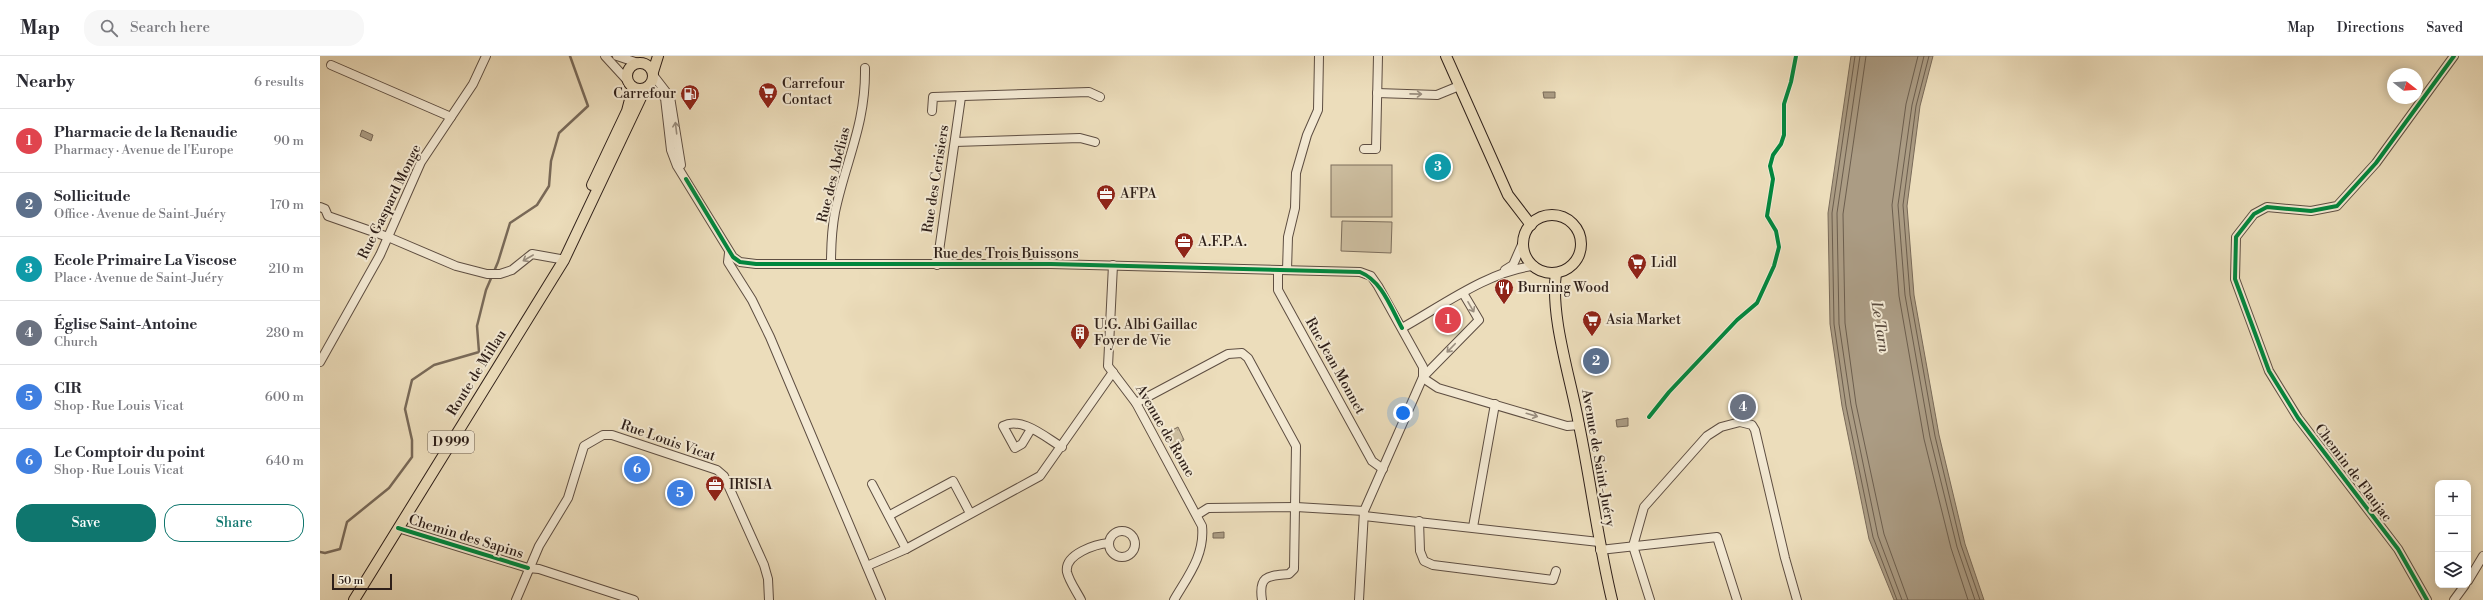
<!DOCTYPE html>
<meta charset="utf-8">
<style>
body{margin:0;font-family:"Libre Bodoni",serif;background:#f7f7f7;color:#2b2b33}
.controls{position:absolute;right:12px;bottom:12px;display:grid;overflow:hidden;border-radius:8px;box-shadow:0 2px 10px #0003}
.controls button{width:36px;height:36px;display:grid;place-items:center;padding:0;border:0;border-bottom:1px solid #e1e1e2;background:#fff;color:#2b2b33;font:20px sans-serif}
.compass{position:absolute;left:2067px;top:12px;width:36px;height:36px;border-radius:50%;background:#fff;box-shadow:0 2px 10px #0003;rotate:107deg}
.scale{position:absolute;left:12px;bottom:10px;width:60px;box-sizing:border-box;padding-left:4px;border:2px solid #2e1f19;border-top:0;font-size:11px;line-height:14px;white-space:nowrap;color:#2e1f19;-webkit-text-stroke:3px #f3e9d3;paint-order:stroke}
.you{position:absolute;left:1083px;top:357px;width:14px;height:14px;margin:-10px;border:3px solid #fff;border-radius:50%;background:#1a73e8;box-shadow:0 0 0 6px #1a73e833}
.badge{display:grid;place-items:center;width:26px;height:26px;border-radius:50%;background:#0f766e;color:#fff;font-size:13px;font-weight:700}
.pin{position:absolute;translate:-50% -50%;border:2px solid #fff;box-shadow:0 1px 4px #0006}
.list{margin:0;padding:0;list-style:none}
h2{display:flex;justify-content:space-between;align-items:center;height:52px;margin:0;padding:0 16px;font-size:17px}
h2 small{font-size:13px;font-weight:400;color:#7c7c81}
.list li{display:grid;grid-template-columns:26px 1fr auto;gap:12px;align-items:center;box-sizing:border-box;height:64px;padding:0 16px;border-top:1px solid #e1e1e2}
.list b{display:block;font-size:15px;white-space:nowrap}
.list p{margin:0;font-size:13px;white-space:nowrap;color:#7c7c81}
.list em{font-size:13px;font-style:normal;color:#7c7c81}
.actions{display:flex;gap:8px;padding:12px 16px}
.actions a{flex:1;padding:9px 0;border:1px solid #0f766e;border-radius:16px;text-align:center;font-size:14px;color:#0f766e}
.actions .main{background:#0f766e;color:#fff}
.icon{flex:none;width:22px;height:22px;fill:none;stroke:currentColor;stroke-width:2;stroke-linecap:round;stroke-linejoin:round}
.map{position:relative;flex:none;width:2163px;height:544px;overflow:hidden}
header{display:flex;align-items:center;gap:24px;box-sizing:border-box;height:56px;padding:0 20px;background:#fff;border-bottom:1px solid #e1e1e2}
header strong{font-size:19px}
nav{display:flex;gap:22px;margin-inline-start:auto;font-size:14px}
.search{width:280px;height:36px;background:#f7f7f7;display:flex;align-items:center;gap:10px;box-sizing:border-box;padding:0 14px;border-radius:16px;color:#7c7c81;font-size:15px}
main{display:flex}
aside{flex:1;background:#fff}
.map>svg:first-child{display:block}
</style>
<header>
<strong>Map</strong>
<div class="search"><svg class="icon" aria-label="search" viewBox="0 0 24 24"><circle cx="10" cy="10" r="6"/><path d="M15 15l6 6"/></svg>Search here</div>
<nav><a>Map</a><a>Directions</a><a>Saved</a></nav>
</header>
<main>
<aside>
<h2>Nearby<small>6 results</small></h2>
<ul class="list">
<li><span class="badge" style="background:#e0444e">1</span><div><b>Pharmacie de la Renaudie</b><p>Pharmacy · Avenue de l'Europe</p></div><em>90 m</em></li>
<li><span class="badge" style="background:#5c6f8a">2</span><div><b>Sollicitude</b><p>Office · Avenue de Saint-Juéry</p></div><em>170 m</em></li>
<li><span class="badge" style="background:#0f9aa8">3</span><div><b>Ecole Primaire La Viscose</b><p>Place · Avenue de Saint-Juéry</p></div><em>210 m</em></li>
<li><span class="badge" style="background:#6b7280">4</span><div><b>Église Saint-Antoine</b><p>Church</p></div><em>280 m</em></li>
<li><span class="badge" style="background:#3f7fe0">5</span><div><b>CIR</b><p>Shop · Rue Louis Vicat</p></div><em>600 m</em></li>
<li><span class="badge" style="background:#3f7fe0">6</span><div><b>Le Comptoir du point</b><p>Shop · Rue Louis Vicat</p></div><em>640 m</em></li>
</ul>
<div class="actions"><a class="main">Save</a><a>Share</a></div>
</aside>
<div class="map">
<svg width="2163" height="544" viewBox="0 0 2163 544">
<defs>
<pattern id="park-crowns" width="20" height="18" patternUnits="userSpaceOnUse"><rect width="20" height="18" fill="#ccbd9f"/><path d="M2 6a3 3 0 1 1 6 0M12 15a3 3 0 1 1 6 0" fill="none" stroke="#b0a288"/></pattern>
</defs>
<rect width="100%" height="100%" fill="#ecddbb"/>
<filter id="stains"><feTurbulence type="fractalNoise" baseFrequency=".005" numOctaves="4"/><feColorMatrix values="0 0 0 0 .2 0 0 0 0 .09 0 0 0 0 .02 0 0 0 .5 -.17"/></filter>
<radialGradient id="worn" r=".72"><stop offset=".6" stop-color="#630" stop-opacity="0"/><stop offset="1" stop-color="#630" stop-opacity=".3"/></radialGradient>
<!-- grass -->
<g fill="#ccbd9f" stroke="#7d6e5c">
<rect x="1011" y="109" width="61" height="52"/>
<path d="M1022,165L1072,166L1071,197L1021,195Z"/>
</g>
<!-- park -->
<path fill="url(#park-crowns)" stroke="#7d6e5c" d="M858,371L864,384L851,391L845,378Z"/>
<!-- water -->
<g fill="#ab9c84" stroke="#796a59">
<path d="M1531,0H1613L1600,50L1587,150L1594,239L1619,379L1645,488L1664,544H1574L1549,483L1522,350L1510,268L1508,157Z"/>
<path d="M1223,36H1235V42H1224Z"/>
<path d="M42,74L53,79L51,85L40,80Z"/>
<path d="M1308,362V370L1297,371L1296,364Z"/>
<path d="M904,476V482H893V477Z"/>
</g>
<g fill="none" stroke-linecap="round" stroke-linejoin="round">
<!-- shore -->
<g stroke="#6c5e4e" stroke-width="1">
<path d="M1535,0L1512,157L1514,268L1526,350L1553,481L1577,544"/>
<path d="M1540,0L1517,157L1519,268L1531,349L1558,480L1582,544"/>
<path d="M1546,0L1523,158L1525,267L1536,348L1564,478L1588,544"/>
<path d="M1598,0L1586,48L1572,149L1579,240L1604,383L1631,492L1648,544"/>
<path d="M1604,0L1592,49L1578,149L1585,239L1610,381L1637,491L1655,544"/>
<path d="M1609,0L1596,50L1583,149L1590,239L1615,380L1641,489L1660,544"/>
</g>
<!-- stream -->
<path stroke="#796a59" stroke-width="2.5" d="M0,496L5,497L20,493L27,466L69,432L92,401V384L85,353L92,324L114,309L159,296L157,270L166,234L178,206L190,167L217,149L229,130L231,105L239,77L268,50L250,0"/>
<!-- minor casing -->
<g stroke="#5e4e42" stroke-width="10">
<g id="minor">
<path d="M285,0L307,24"/>
<path d="M297,0L318,7"/>
<path d="M11,9L131,61"/>
<path d="M333,19L350,41L361,109"/>
<path d="M326,32L338,36L345,42L351,94L357,110L413,201L420,206L436,208H731L1040,216L1051,220L1058,230L1103,311V321"/>
<path d="M1057,37L1117,39L1139,30"/>
<path d="M612,55L613,41L769,36L780,41"/>
<path d="M635,86L760,82L775,86"/>
<path d="M1044,93H1056L1058,0"/>
<path d="M0,151L5,153L8,160L68,181L136,210L167,218H180L192,214L212,198L240,203"/>
<path d="M409,197L408,206L432,244L450,281L561,544"/>
<path d="M511,208C511,191 512,172 515,156C526,104 546,68 545,12"/>
<path d="M617,209L641,41"/>
<path d="M793,209L788,310L816,347L882,470C885,499 868,520 854,544"/>
<path d="M958,214V234L1052,405L1063,413"/>
<path d="M967,214L968,181L975,152L976,117L987,79L998,54L999,0"/>
<path d="M1185,214L1193,209L1204,184"/>
<path d="M1082,272C1120,251 1170,214 1214,210"/>
<path d="M0,306L60,199L101,106L153,28L166,0"/>
<path d="M1103,322L1118,332L1247,370L1260,369"/>
<path d="M816,347L908,298L922,297L928,302L976,390L974,513L969,518C950,520 938,518 942,544"/>
<path d="M711,373L702,388L695,392L683,370C702,360 726,382 742,391"/>
<path d="M552,428L586,493"/>
<path d="M570,459L633,425L650,457"/>
<path d="M877,459L888,452L976,451L1044,455"/>
<path d="M1044,460L1279,486"/>
<path d="M1099,465L1100,495L1104,505L1113,509L1233,524L1236,515"/>
<path d="M1153,471L1175,348"/>
<path d="M78,472L208,512L219,513L314,544"/>
<circle cx="802" cy="488" r="13"/>
<path d="M1280,494L1397,481L1417,544"/>
<path d="M547,510L586,493L720,420L793,316"/>
<path d="M2148,525L2163,500"/>
<path d="M196,544L219,490L248,442L264,390L283,379H292L397,414L404,420L444,509L448,523L449,544"/>
<path d="M761,544C757,536 749,525 747,516C744,498 776,488 789,487"/>
<path d="M1039,544L1044,455L1103,321L1159,264L1143,237"/>
<path d="M1330,544L1313,490L1324,451L1387,380L1401,371L1420,366L1432,369L1435,374L1465,502L1477,544"/>
<path d="M2107,544L2078,493L1978,362L1949,315L1915,223L1916,181L1934,158L1947,151L1991,155L2017,150L2056,107L2134,0"/>
<path d="M2134,544L2145,529"/>
</g>
</g>
<!-- major casing -->
<g stroke="#2e1f19" stroke-width="12">
<g id="major">
<path d="M1126,0L1188,139L1211,169"/>
<circle cx="320" cy="20" r="13"/>
<path d="M333,16L338,0"/>
<path d="M272,129L307,55L313,32"/>
<circle cx="1232" cy="188" r="29"/>
<path d="M1236,217C1230,262 1251,323 1259,369C1271,427 1278,486 1292,544"/>
<path d="M34,544L244,204L325,33"/>
</g>
</g>
<!-- minor -->
<use href="#minor" stroke="#f3e9d3" stroke-width="8"/>
<!-- major -->
<use href="#major" stroke="#ecddbb" stroke-width="10"/>
<!-- cycleway casing -->
<g stroke="#f3e9d3" stroke-width="6">
<g id="cycleway">
<path d="M366,123L413,201L420,206L436,208H731L1040,216C1062,225 1071,252 1082,272"/>
<path d="M1329,361L1349,336L1417,264L1437,247L1454,210L1459,191L1456,175L1447,160L1453,123L1450,110L1453,99L1461,88L1464,79V48L1471,26L1476,0"/>
<path d="M78,472L208,512"/>
<path d="M2107,544L2078,493L1978,362L1949,315L1915,223L1916,181L1934,158L1947,151L1991,155L2017,150L2056,107L2134,0"/>
</g>
</g>
<!-- cycleway -->
<use href="#cycleway" stroke="#00873e" stroke-width="4"/>
</g>
<!-- one-way arrows -->
<defs><path id="oneway-shaft" d="M-6 0H5M1.5-3L5.5 0L1.5 3" fill="none" stroke-width="1.6" stroke-linecap="round" stroke-linejoin="round"/></defs>
<g stroke="#9a8e7f">
<use href="#oneway-shaft" transform="translate(1096 38) rotate(1)"/>
<use href="#oneway-shaft" transform="translate(356 72) rotate(-97)"/>
<use href="#oneway-shaft" transform="translate(208 202) rotate(150)"/>
<use href="#oneway-shaft" transform="translate(1151 251) rotate(60)"/>
<use href="#oneway-shaft" transform="translate(1131 292) rotate(134)"/>
<use href="#oneway-shaft" transform="translate(1212 359) rotate(16)"/>
</g>
<!-- icons -->
<defs>
<g id="supermarket-pin" transform="scale(1)"><path d="M0 17L-7.5 6A9.5 9.5 0 1 1 7.5 6Z" fill="#8f2418" stroke="#f3e9d3"/><path d="M-6-5.5h2.5l.6 2H6L4.5 2H-2.5L-4.4-4H-6ZM-1.5 3.2a1.3 1.3 0 1 0 .1 0ZM3 3.2a1.3 1.3 0 1 0 .1 0Z" fill="#fff"/></g>
<g id="fuel-pin" transform="scale(1)"><path d="M0 17L-7.5 6A9.5 9.5 0 1 1 7.5 6Z" fill="#8f2418" stroke="#f3e9d3"/><path d="M-5.5-6h7V0h2V4h1.3V-2.5L3-4.5l.8-.8L6-3V5H2.5V1h-1V6h-7ZM-4.2-4.7v3.2H.2V-4.7Z" fill="#fff"/></g>
<g id="office-pin" transform="scale(1)"><path d="M0 17L-7.5 6A9.5 9.5 0 1 1 7.5 6Z" fill="#8f2418" stroke="#f3e9d3"/><path d="M-6-3h4V-5.5h4V-3h4V5H-6ZM-1-4.5V-3h2v-1.5ZM-6 0V1H6V0Z" fill="#fff"/></g>
<g id="restaurant-pin" transform="scale(1)"><path d="M0 17L-7.5 6A9.5 9.5 0 1 1 7.5 6Z" fill="#8f2418" stroke="#f3e9d3"/><path d="M-5-6h1v4h1v-4h1v4h1v-4h1v5L-1.5 .5V6h-2V.5L-5-1ZM5-6V6H3V1.5H1.5Q1.5-4 5-6Z" fill="#fff"/></g>
<g id="building-pin" transform="scale(1)"><path d="M0 17L-7.5 6A9.5 9.5 0 1 1 7.5 6Z" fill="#8f2418" stroke="#f3e9d3"/><path d="M-4-6H4V6H1V3H-1V6H-4ZM-2.5-4.3h1.7v1.8h-1.7ZM.8-4.3h1.7v1.8H.8ZM-2.5-1h1.7V.8h-1.7ZM.8-1h1.7V.8H.8Z" fill="#fff"/></g>
</defs>
<g fill-rule="evenodd">
<use href="#supermarket-pin" x="448" y="36"/>
<use href="#fuel-pin" x="370" y="38"/>
<use href="#office-pin" x="786" y="138"/>
<use href="#office-pin" x="864" y="186"/>
<use href="#supermarket-pin" x="1317" y="207"/>
<use href="#restaurant-pin" x="1184" y="232"/>
<use href="#supermarket-pin" x="1272" y="264"/>
<use href="#building-pin" x="760" y="277"/>
<use href="#office-pin" x="395" y="429"/>
</g>
<g text-anchor="middle" dominant-baseline="central" stroke-width="4" stroke-linejoin="round" paint-order="stroke">
<!-- shield labels -->
<rect fill="#f3e9d3" stroke="#695c51" stroke-width="1" x="108" y="375" width="46" height="22" rx="3"/>
<g font-size="13" font-weight="bold" fill="#2e1f19">
<text x="131" y="386">D 999</text>
</g>
<!-- poi labels -->
<g font-size="14" fill="#2e1f19" stroke="#f3e9d3" text-anchor="start">
<text x="462" y="28">Carrefour<tspan x="462" dy="16">Contact</tspan></text>
<text x="356" y="38" text-anchor="end">Carrefour</text>
<text x="800" y="138">AFPA</text>
<text x="878" y="186">A.F.P.A.</text>
<text x="1331" y="207">Lidl</text>
<text x="1198" y="232">Burning Wood</text>
<text x="1286" y="264">Asia Market</text>
<text x="774" y="269">U.G. Albi Gaillac<tspan x="774" dy="16">Foyer de Vie</tspan></text>
<text x="409" y="429">IRISIA</text>
</g>
<!-- street labels -->
<g font-size="14" fill="#2e1f19" stroke="#f3e9d3">
<text transform="translate(514 119) rotate(-76)">Rue des Abélias</text>
<text transform="translate(616 123) rotate(-81)">Rue des Cerisiers</text>
<text transform="translate(70 146) rotate(-64)">Rue Gaspard Monge</text>
<text x="686" y="198">Rue des Trois Buissons</text>
<text transform="translate(1015 310) rotate(61)">Rue Jean Monnet</text>
<text transform="translate(157 317) rotate(-58)">Route de Millau</text>
<text transform="translate(845 375) rotate(60)">Avenue de Rome</text>
<text transform="translate(348 385) rotate(19)">Rue Louis Vicat</text>
<text transform="translate(1278 402) rotate(80)">Avenue de Saint-Juéry</text>
<text transform="translate(2033 417) rotate(53)">Chemin de Flaujac</text>
<text transform="translate(146 481) rotate(17)">Chemin des Sapins</text>
</g>
<!-- water labels -->
<g font-size="15" font-style="italic" fill="#5a4b3e" stroke="#f3e9d3">
<text transform="translate(1560 271) rotate(81)">Le Tarn</text>
</g>
</g>
<rect width="100%" height="100%" filter="url(#stains)"/>
<rect width="100%" height="100%" fill="url(#worn)"/>
</svg>
<div class="controls">
<button>+</button>
<button>−</button>
<button><svg class="icon" aria-label="layers" viewBox="0 0 24 24"><path d="M12 4l9 5-9 5-9-5zM3 14l9 5 9-5"/></svg></button>
</div>
<svg class="compass" viewBox="-18 -18 36 36"><path d="M0-13l5 13h-10z" fill="#e53935"/><path d="M0 13l5-13h-10z" fill="#7c7c81"/></svg>
<div class="scale">50 m</div>
<div class="you"></div>
<div class="pin badge" style="left:1128px;top:264px;background:#e0444e">1</div>
<div class="pin badge" style="left:1276px;top:305px;background:#5c6f8a">2</div>
<div class="pin badge" style="left:1118px;top:111px;background:#0f9aa8">3</div>
<div class="pin badge" style="left:1423px;top:351px;background:#6b7280">4</div>
<div class="pin badge" style="left:360px;top:437px;background:#3f7fe0">5</div>
<div class="pin badge" style="left:317px;top:413px;background:#3f7fe0">6</div>
</div>
</main>
